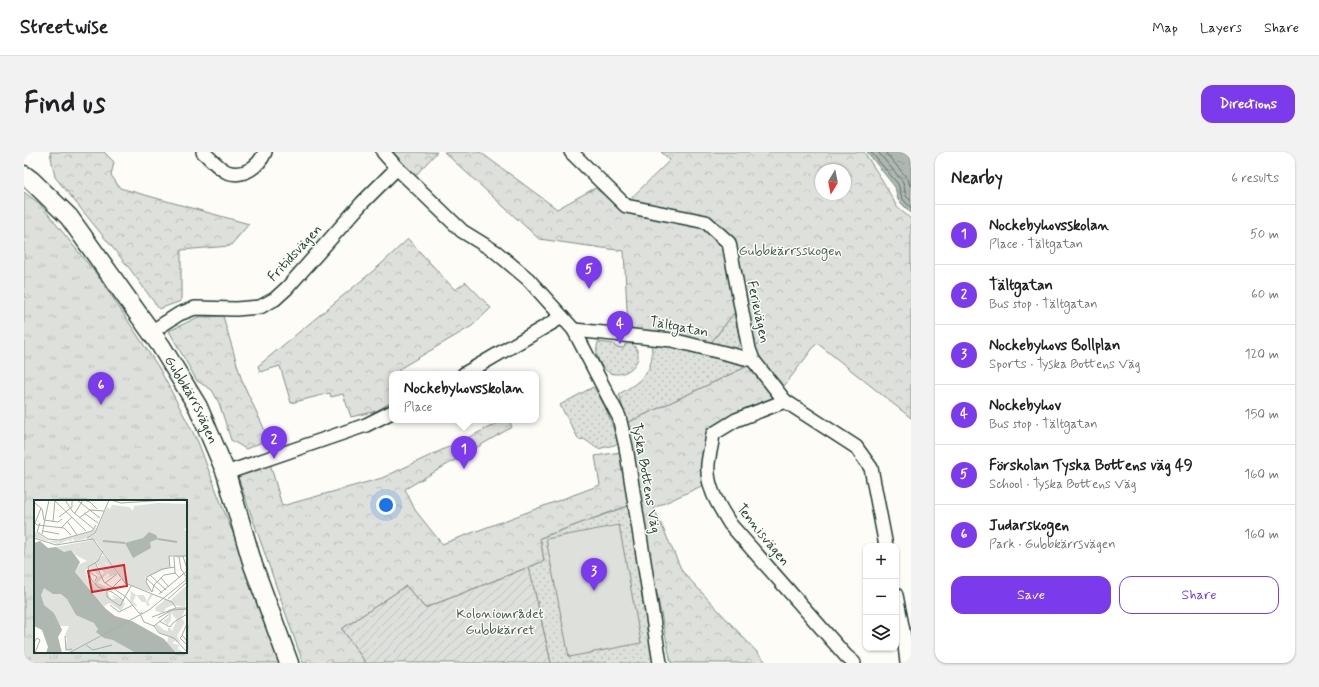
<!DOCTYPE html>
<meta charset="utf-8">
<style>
body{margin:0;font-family:Mynerve,sans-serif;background:#f2f2f2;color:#202124}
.controls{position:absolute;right:12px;bottom:12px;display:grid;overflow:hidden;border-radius:8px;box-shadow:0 1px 3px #0004}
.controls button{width:36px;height:36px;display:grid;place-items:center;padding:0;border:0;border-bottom:1px solid #e0e0e0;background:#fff;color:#202124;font:20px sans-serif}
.compass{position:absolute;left:791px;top:12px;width:36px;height:36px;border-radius:50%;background:#fff;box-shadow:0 1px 3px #0004;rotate:190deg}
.you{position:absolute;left:362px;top:353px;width:14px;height:14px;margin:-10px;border:3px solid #fff;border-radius:50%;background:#1a73e8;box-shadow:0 0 0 6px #1a73e833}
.badge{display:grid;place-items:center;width:26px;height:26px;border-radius:50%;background:#7c3aed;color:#fff;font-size:13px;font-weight:700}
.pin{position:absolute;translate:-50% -33px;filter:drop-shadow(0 1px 2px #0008)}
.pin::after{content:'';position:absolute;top:21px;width:14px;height:12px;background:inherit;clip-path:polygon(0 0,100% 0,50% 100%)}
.popup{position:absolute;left:365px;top:219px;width:150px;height:52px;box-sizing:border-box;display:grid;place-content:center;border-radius:8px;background:#fff;filter:drop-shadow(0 1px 3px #0005);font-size:13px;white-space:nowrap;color:#757577}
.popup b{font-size:15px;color:#202124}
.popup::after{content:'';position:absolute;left:50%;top:100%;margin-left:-8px;border:8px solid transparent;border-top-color:#fff}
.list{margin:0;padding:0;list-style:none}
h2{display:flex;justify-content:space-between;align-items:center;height:52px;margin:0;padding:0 16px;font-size:17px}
h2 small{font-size:13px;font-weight:400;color:#757577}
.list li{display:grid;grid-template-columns:26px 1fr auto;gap:12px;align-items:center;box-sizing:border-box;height:60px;padding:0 16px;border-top:1px solid #e0e0e0}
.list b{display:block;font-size:15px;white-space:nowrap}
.list p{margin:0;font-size:13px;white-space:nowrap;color:#757577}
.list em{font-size:13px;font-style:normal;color:#757577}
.actions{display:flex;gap:8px;padding:12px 16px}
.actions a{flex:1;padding:9px 0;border:1px solid #7c3aed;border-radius:12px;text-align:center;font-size:14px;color:#7c3aed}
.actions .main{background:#7c3aed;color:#fff}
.icon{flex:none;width:22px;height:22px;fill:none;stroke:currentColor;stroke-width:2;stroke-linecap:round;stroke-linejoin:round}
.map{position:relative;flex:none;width:887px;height:511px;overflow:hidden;border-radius:12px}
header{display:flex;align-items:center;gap:24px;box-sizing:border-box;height:56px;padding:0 20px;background:#fff;border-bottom:1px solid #e0e0e0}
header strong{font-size:19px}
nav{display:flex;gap:22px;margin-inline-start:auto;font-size:14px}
.intro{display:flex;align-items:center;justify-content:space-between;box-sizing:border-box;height:96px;padding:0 24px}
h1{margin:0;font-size:28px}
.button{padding:10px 18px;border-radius:12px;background:#7c3aed;color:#fff;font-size:14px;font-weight:700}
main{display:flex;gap:24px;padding:0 24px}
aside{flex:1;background:#fff;border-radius:12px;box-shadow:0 1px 3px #0004}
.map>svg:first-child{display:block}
</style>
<header>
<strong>Streetwise</strong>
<nav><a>Map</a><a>Layers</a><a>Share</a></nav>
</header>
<div class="intro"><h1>Find us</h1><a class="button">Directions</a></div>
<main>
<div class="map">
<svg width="887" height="511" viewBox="0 0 887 511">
<defs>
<pattern id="grass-dots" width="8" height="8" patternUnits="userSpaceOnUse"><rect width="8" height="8" fill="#dde0db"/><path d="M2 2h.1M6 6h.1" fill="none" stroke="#bdc1bd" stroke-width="1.8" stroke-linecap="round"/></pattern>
<pattern id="forest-crowns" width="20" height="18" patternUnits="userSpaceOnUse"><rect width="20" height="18" fill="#dde0db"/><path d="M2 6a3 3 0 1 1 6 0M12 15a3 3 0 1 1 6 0" fill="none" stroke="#bdc1bd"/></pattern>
<pattern id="park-tufts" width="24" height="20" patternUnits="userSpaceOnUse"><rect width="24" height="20" fill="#dde0db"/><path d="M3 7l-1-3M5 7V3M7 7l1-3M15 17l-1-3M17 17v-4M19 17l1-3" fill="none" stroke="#bdc1bd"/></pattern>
<pattern id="garden-furrows" width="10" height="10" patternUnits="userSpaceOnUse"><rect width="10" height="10" fill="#dde0db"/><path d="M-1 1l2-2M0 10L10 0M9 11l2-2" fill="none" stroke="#bdc1bd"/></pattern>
<pattern id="water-ripples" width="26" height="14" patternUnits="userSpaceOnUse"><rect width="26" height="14" fill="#aeb8b1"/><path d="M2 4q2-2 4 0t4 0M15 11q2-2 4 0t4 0" fill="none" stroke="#8d9791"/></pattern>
</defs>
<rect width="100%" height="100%" fill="#fdfcf7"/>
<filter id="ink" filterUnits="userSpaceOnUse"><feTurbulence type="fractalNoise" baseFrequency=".025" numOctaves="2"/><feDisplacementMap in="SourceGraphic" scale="8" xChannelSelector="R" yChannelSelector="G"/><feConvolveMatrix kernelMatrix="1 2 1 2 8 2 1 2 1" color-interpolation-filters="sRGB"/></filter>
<g filter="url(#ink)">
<!-- grass -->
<g fill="url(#grass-dots)" stroke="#7e8e88">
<path d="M710,161L717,191L711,198L686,192Z"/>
<path d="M574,190L590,192L591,195L600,196L601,192H608C629,209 590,238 576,211C572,203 572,198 574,190Z"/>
<path d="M627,192L650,193L718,212L722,215L603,271L595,242C616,230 632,219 627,192Z"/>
<path d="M569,235C582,252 588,272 594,292L574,297L560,287L555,288L536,253Z"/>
<path d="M606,353L634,511H527L505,415L520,409L516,386Z"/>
</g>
<!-- forest -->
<g fill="url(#forest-crowns)" stroke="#7e8e88" fill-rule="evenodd">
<path d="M26,0H80L90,10L87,23L96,36L225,72L206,94L157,98V149L135,157L106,117L31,25Z"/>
<path d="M369,0H413L391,24Z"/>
<path d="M420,0H456L533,57L571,36L597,56L646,8L637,0H840L860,31L873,55L887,67V266L793,191L757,238L763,244L690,282L686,330L630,356L658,419L743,511H647L627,412L603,271L722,215L736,207L717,191L710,161L686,192L647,183L604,176L600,99L515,87ZM797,18H821V42H797Z"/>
<path d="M384,87L431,138L442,130L467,156L448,174L375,217L377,222H368V250L352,259L327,265L319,242L307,245L306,241L267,251L256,214L236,220L234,214L355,114Z"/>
<path d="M199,164L218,229L245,287L222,297L207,288L195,251L188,238L173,229L145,179L174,165Z"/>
<path d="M480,268H485L488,275L381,337L391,358L418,392L576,333L571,304L596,300L606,353L516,386L520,409L401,456L382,434L318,477L342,511H279L214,325L218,319L246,311L258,354L358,326L435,290Z"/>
</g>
<!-- park -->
<path fill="url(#park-tufts)" stroke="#7e8e88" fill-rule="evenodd" d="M0,40L16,52L77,128L135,216L174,290L205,372L227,420L259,511H0ZM11,349H162V500H11Z"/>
<!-- garden -->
<path fill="url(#garden-furrows)" stroke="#7e8e88" d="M505,415L527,511H342L318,477L382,434L401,456Z"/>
<!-- pitch -->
<path fill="#dde0db" stroke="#7e8e88" d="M595,373L617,491L545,505L522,387Z"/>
<!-- water -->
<path fill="url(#water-ripples)" stroke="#75877f" d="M843,0H887V61L874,48L871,35Z"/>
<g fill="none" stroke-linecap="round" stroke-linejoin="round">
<!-- shore -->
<g stroke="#586e66" stroke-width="1">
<path d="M847,0L874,32L878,46L887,56"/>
<path d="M854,0L879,30L882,44L887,49"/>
<path d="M861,0L884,27L887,37"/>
</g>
<!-- street casing -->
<g stroke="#1f3d34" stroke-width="16">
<g id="street">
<path d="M179,0C186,6 194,16 203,20C220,26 235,14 241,0"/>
<path d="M359,0L373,16L438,79L472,100L504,127L550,178L595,265L602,295L636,511"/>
<path d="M547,0L602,54L682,70L705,91L725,197L729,208L761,249L832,295L847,316L862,394"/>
<path d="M550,178L648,188L729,208"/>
<path d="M127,180L155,162L171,156L212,157L236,155L251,147L263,136L338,51L373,16"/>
<path d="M440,222L538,165"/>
<path d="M761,249L712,268L689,282C688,292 685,302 684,312C682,335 695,354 706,372L822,504L830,511"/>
<path d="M202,321L342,273L368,260"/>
<path d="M872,443L880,484L883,511"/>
</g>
</g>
<!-- secondary casing -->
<g stroke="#1f3d34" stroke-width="21">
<g id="secondary">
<path id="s1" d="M0,23L8,29L45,65L137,194L174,255L202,321L229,413L265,511"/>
</g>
</g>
<!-- street -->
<use href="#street" stroke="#fdfcf7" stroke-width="13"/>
<!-- secondary -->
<use href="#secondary" stroke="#fdfcf7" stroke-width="18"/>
</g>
</g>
<g text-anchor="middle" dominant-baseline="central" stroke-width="3" stroke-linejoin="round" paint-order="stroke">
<!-- park labels -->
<g font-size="14" fill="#455e55" stroke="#fdfcf7">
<text x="766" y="99">Gubbkärrsskogen</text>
<text x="476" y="462">Koloniområdet<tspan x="476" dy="16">Gubbkärret</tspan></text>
</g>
<!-- street labels -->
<g font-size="14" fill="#1f3d34" stroke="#fdfcf7">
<text transform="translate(271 101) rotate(-47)">Fritidsvägen</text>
<text transform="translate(734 160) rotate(78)">Ferievägen</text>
<text transform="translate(655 175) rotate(11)">Tältgatan</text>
<text stroke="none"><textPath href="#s1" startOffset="282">Gubbkärrsvägen</textPath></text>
<text transform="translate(622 326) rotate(80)">Tyska Bottens Väg</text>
<text transform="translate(739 383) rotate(51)">Tennisvägen</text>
</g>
</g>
<!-- overview -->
<g transform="translate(10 348)">
<rect width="153" height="153" fill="#fdfcf7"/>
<path d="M62,27L61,33L50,39L41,41L38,38L37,42L35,40L24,44L0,37V31L15,41L23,40L24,43L25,40L56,32ZM41,46L68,51L63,62L60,60L66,76L77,69L71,62L74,59L83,74L72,78L76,75L74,73L63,83L79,89L78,91L72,87L67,90L70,92L72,90L77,99H81L78,95L90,101L89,104L92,102L87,111L76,103L70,106L41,72L46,64L53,61L40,54ZM57,68L65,76L60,84L54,80L51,70ZM153,85L151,107L139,105L132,108L129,113L122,111L121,108L132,99L136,101ZM97,91L102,95H110L113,102L116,94L119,95L114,102L116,105L113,106L112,102H108L102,95L99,102L103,105L102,107L96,101ZM152,108L147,118L151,122L143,136L147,143L141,141L138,143L145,145L144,149L151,153H142L132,145L135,136L126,133L121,126L123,124L130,130L134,131V128H136L138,131L143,120L137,113V120L132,127L134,125L129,121L135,117L133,112L136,109Z" fill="#dde0db" fill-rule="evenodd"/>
<path d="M124,3L153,4V26L150,30L153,31V56L145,58L136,55V67L111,78L117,92L92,84L62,41L52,39L61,34L73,7L76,9L78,5L95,7L99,11L100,6ZM59,40L68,51L61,62L48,47L41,46L40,53L37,50L30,52L22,47ZM0,75L123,153H33L36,151L31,150L33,139L31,135L35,126H24L17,147Z" fill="#dde0db"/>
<path d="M69,55L74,60L71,63L77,69L70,73L62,63Z" fill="#dde0db"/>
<path d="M115,32L122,35L124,39L116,42L117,48L99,58L91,43L109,38ZM6,41L14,48L22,47L30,52L37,50L46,62L41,72L72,109L81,116L98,121L130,139L142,153H102L79,140L70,138L62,132L64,129L60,123L42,115L33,99L27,94H19L10,88L7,95L10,105L20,113L28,130L24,137L28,153H12L14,147L8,130L0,126V43Z" fill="#aeb8b1"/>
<path fill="none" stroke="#aeb8b1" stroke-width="2" d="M124,39L143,42M69,41L91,43"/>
<path fill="none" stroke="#a4b0a9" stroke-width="1" d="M20,0L52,31M31,0L39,12L60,29M43,0L66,18M77,0L87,3L133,0M0,2L8,9L10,20L24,22L28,19M41,13L49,0L56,2L63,9M50,13L64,23M25,17L38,7V0M45,18L56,10L70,11M33,21L43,35M0,22L3,25L30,28L37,35M19,22L21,0M1,23L7,8M6,23L3,32L14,39L25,40L58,31L62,25M27,28L38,17M9,31L25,34M8,34L15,0M0,38L22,45L59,39L91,83L138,102L142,108M53,38L61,33L75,0M69,51L64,61L54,67L57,79L64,87L78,92L90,101M149,56L153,69M140,57L141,73L146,78M145,57L147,69L153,78L151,79M61,62L70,82L92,97L105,113H108M136,68L135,56H153M54,71L63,77L61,81M116,75L132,90M112,78L128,93M127,78L135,87M71,83L83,74M78,88L87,79M73,90V97L86,106L97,86M118,92L112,82L113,77L128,69L141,67M118,92L120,85L130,75L142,73M125,94L153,71M134,99L153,82M76,105L85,112L99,105M106,114L110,122L120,126L125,133L140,138L153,152M118,117L142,108H153M124,118L138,110L153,109M125,121L136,127L140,122L153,114M153,124L148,135L153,141M120,126L134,115M31,136L32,150L38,149M148,136L146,138L153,145M52,145L59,150L78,145M1,153L6,140L3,138L1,141M35,153L115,110L153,79"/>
<path fill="#d62828" fill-opacity="0.15" stroke="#d62828" stroke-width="2" d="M90,65L93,86L58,92L54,71Z"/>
<rect width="153" height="153" fill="none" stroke="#1f3d34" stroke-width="2"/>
</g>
</svg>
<div class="controls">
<button>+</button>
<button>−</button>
<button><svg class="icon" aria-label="layers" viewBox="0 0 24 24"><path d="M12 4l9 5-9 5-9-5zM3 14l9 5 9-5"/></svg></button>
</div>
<svg class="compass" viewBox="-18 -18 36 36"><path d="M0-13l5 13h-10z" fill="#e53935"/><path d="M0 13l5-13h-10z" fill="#757577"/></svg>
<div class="you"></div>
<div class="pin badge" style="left:440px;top:317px">1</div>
<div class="popup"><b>Nockebyhovsskolan</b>Place</div>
<div class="pin badge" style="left:250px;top:307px">2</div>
<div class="pin badge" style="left:570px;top:439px">3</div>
<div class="pin badge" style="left:596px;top:192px">4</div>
<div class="pin badge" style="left:565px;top:137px">5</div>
<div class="pin badge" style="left:77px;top:253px">6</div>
</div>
<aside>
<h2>Nearby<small>6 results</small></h2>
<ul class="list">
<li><span class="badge">1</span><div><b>Nockebyhovsskolan</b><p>Place · Tältgatan</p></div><em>50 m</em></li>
<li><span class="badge">2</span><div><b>Tältgatan</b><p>Bus stop · Tältgatan</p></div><em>60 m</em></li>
<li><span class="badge">3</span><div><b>Nockebyhovs Bollplan</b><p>Sports · Tyska Bottens Väg</p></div><em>120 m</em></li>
<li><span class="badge">4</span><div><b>Nockebyhov</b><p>Bus stop · Tältgatan</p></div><em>150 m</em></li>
<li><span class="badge">5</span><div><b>Förskolan Tyska Bottens väg 49</b><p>School · Tyska Bottens Väg</p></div><em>160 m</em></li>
<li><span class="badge">6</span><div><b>Judarskogen</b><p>Park · Gubbkärrsvägen</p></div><em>160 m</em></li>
</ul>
<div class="actions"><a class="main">Save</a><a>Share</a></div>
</aside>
</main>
